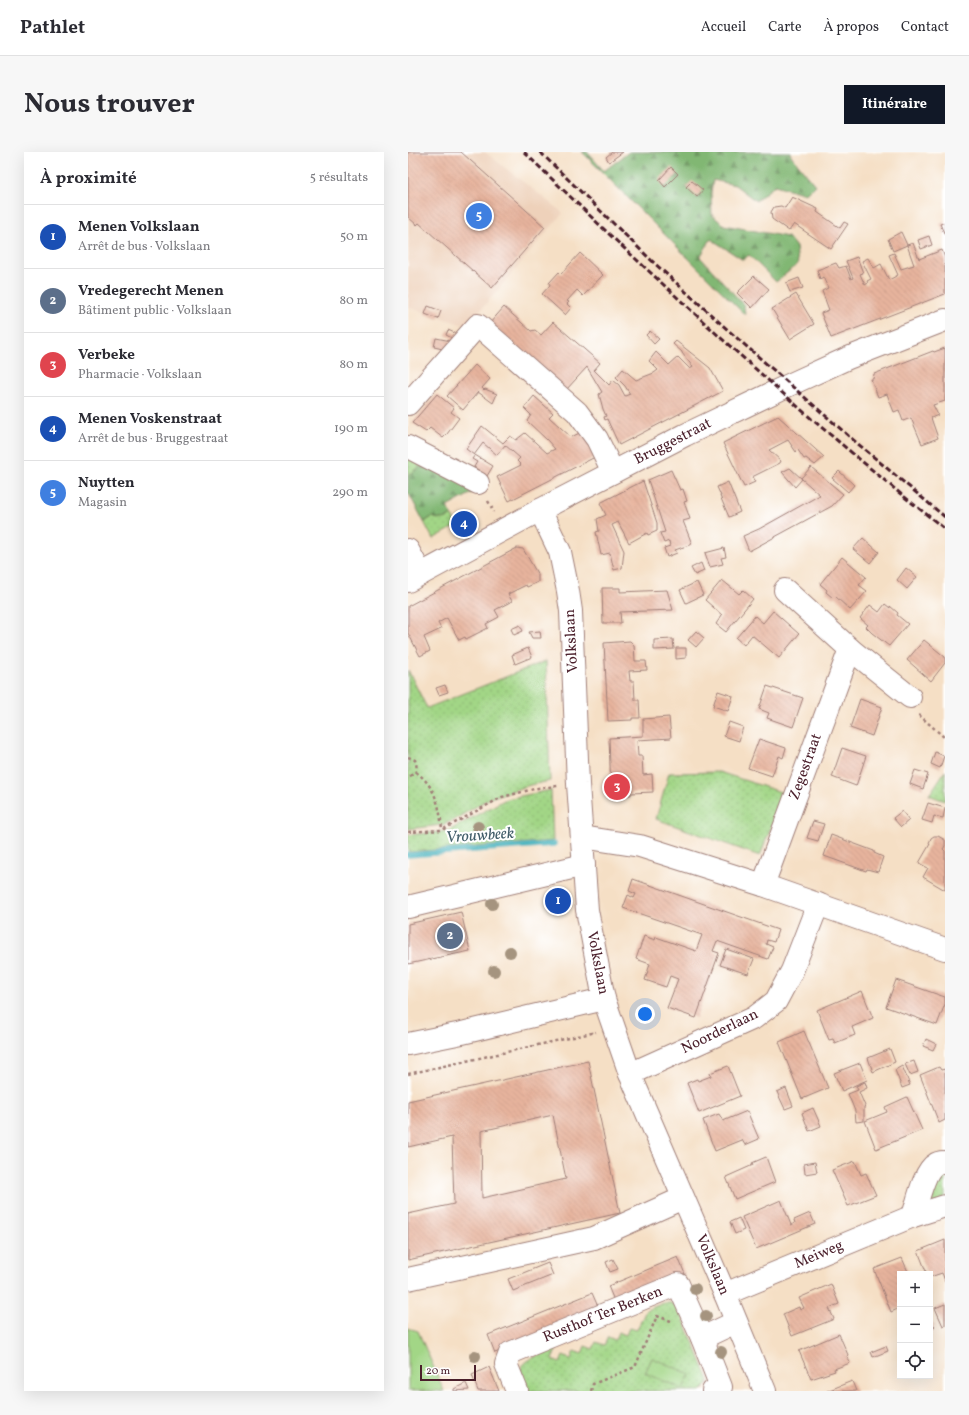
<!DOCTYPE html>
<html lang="fr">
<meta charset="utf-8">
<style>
body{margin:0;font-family:Vollkorn,serif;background:#f7f7f7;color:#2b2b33}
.controls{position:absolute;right:12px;bottom:12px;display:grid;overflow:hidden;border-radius:0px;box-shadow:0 4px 16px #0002}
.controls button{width:36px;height:36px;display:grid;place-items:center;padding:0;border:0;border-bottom:1px solid #e1e1e2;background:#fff;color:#2b2b33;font:20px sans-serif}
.scale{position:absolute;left:12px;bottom:10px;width:56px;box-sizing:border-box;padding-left:4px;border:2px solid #4a1f2b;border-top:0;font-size:11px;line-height:14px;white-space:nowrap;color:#4a1f2b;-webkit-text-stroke:3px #fff;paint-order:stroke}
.you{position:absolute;left:237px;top:862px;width:14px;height:14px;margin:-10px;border:3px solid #fff;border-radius:50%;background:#1a73e8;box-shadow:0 0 0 6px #1a73e833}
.badge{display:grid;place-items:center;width:26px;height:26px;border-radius:50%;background:#111827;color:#fff;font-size:13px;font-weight:700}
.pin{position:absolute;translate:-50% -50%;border:2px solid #fff;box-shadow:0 1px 4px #0006}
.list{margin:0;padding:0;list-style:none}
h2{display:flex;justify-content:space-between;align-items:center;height:52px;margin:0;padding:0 16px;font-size:17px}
h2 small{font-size:13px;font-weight:400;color:#7c7c81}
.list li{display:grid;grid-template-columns:26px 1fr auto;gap:12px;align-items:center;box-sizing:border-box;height:64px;padding:0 16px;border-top:1px solid #e1e1e2}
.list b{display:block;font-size:15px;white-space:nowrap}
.list p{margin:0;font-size:13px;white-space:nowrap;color:#7c7c81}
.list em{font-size:13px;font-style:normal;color:#7c7c81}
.icon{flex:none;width:22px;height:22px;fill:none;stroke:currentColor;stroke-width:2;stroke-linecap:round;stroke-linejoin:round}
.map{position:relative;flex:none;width:537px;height:1239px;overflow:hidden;border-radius:0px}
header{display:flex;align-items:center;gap:24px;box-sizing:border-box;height:56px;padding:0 20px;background:#fff;border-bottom:1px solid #e1e1e2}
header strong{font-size:19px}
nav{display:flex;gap:22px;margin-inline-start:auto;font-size:14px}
.intro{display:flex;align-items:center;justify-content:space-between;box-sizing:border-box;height:96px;padding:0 24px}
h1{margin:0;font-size:28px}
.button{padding:10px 18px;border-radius:0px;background:#111827;color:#fff;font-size:14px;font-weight:700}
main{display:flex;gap:24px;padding:0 24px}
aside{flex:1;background:#fff;border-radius:0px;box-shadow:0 4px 16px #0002}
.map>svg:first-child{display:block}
</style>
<header>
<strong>Pathlet</strong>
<nav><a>Accueil</a><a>Carte</a><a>À propos</a><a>Contact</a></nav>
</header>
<div class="intro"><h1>Nous trouver</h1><a class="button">Itinéraire</a></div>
<main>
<aside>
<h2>À proximité<small>5 résultats</small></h2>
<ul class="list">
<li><span class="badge" style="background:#1a4fb4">1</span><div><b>Menen Volkslaan</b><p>Arrêt de bus · Volkslaan</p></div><em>50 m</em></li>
<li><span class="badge" style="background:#5c6f8a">2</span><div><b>Vredegerecht Menen</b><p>Bâtiment public · Volkslaan</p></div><em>80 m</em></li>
<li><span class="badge" style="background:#e0444e">3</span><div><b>Verbeke</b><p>Pharmacie · Volkslaan</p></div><em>80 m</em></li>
<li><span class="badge" style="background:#1a4fb4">4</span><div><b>Menen Voskenstraat</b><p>Arrêt de bus · Bruggestraat</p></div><em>190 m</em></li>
<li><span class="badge" style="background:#3f7fe0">5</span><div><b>Nuytten</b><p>Magasin</p></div><em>290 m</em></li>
</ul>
</aside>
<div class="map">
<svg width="537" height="1239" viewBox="0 0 537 1239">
<defs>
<pattern id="green-dots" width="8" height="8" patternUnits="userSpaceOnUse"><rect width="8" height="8" fill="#a2d686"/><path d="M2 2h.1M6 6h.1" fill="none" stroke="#8db774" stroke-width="1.8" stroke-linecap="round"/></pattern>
<pattern id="forest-firs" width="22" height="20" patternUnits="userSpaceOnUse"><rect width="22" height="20" fill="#81b773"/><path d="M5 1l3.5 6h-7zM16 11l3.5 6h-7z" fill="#6c945f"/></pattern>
<pattern id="building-back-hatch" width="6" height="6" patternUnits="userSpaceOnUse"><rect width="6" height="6" fill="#e7b49d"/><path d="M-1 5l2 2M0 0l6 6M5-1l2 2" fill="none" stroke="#c89a87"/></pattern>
</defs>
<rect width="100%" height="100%" fill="#fff"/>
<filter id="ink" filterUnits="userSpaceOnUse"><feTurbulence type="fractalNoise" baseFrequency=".025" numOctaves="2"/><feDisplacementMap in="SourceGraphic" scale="8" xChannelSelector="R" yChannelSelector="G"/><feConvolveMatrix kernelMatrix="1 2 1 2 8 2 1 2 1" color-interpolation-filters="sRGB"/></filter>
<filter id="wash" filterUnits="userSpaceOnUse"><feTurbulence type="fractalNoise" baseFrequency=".012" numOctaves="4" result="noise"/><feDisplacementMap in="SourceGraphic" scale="16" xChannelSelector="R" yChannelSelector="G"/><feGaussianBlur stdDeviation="0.9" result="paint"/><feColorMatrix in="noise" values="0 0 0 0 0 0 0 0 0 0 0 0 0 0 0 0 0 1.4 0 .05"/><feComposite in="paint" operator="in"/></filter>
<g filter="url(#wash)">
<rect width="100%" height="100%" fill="#f5dfc5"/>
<!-- built -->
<path fill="#eed1ba" d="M0,0H77L155,61L59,174L0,155Z"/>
<!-- green -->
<g fill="url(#green-dots)" stroke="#767a58">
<path d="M0,299L20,309L0,324Z"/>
<path d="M44,363L48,374L25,387L16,370L24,365C33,368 36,368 44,363Z"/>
<path d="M138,509L142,629L122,633L82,646L44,669L34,673L0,677V518L19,556Z"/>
<path d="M537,619V649L521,643Z"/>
<path d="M311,620L376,641L352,704L248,667L261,621Z"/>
<path d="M143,638L145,689L0,700V683L31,680L42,678L98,647Z"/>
<path d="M537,1018V1049L521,1052L522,1045L534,1020Z"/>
<path d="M256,1151H263L270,1154L301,1228L297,1235L293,1239H115C114,1233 111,1225 112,1220C113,1207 139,1200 149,1196L144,1208L152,1211L155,1204L163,1207L166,1199L174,1202L177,1194L185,1197L188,1190L196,1193L200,1185L207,1188L210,1180L218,1183L221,1176L229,1178L238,1158Z"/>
</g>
<!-- forest -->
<g fill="url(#forest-firs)" stroke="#666b4f">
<path d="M174,0H179L196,19L221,0H301L303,1L304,0H383L382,2L407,33L398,42L367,33L348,49L327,33L305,28L303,41L304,63L316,73L380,85L388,95L390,112L368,130L341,103L335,108L303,87L292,105L336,153L337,163Z"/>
<path d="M20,309L55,327L64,341L39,355L44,363C36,368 33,368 24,365L16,370L0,340V324Z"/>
</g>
<!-- pitch -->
<g fill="#a2d686" stroke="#767a58">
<path d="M0,1176L10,1179L36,1239H0Z"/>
<path d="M244,1206L282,1222L275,1237L237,1221Z"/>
</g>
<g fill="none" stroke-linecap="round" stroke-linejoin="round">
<!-- stream -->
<path stroke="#3bacb7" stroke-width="5.5" d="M0,703L146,692"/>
</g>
<g id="blocks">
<!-- building -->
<g fill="url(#building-back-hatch)" fill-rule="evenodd">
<path d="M0,0H53L137,75L84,136L11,71L9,73L0,65Z"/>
<path d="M204,0H215L201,10L198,5Z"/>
<path d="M263,15L270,22L257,35L251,28Z"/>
<path d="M284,29L295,38L289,45L278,35Z"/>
<path d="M384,45L410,57L409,60L432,76L436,70L440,72L423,97L386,72L381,79L364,67L363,60L366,55L373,54L377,56Z"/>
<path d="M537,70V83L532,72Z"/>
<path d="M493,80L499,93L505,91L511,107L534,98L537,106V142L423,186L413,161L421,158L414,139L420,136L415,125L412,127L409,118L428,111L431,116L438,114L443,127L445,126L438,109L449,105L455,121L452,122L457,133L460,131L459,129L463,127L454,109L460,106L466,116L473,112L481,128L490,123L481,103L486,101L493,117L506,113L499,93L485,99L480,87Z"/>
<path d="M521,84L524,93L513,97L510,88Z"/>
<path d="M172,101L195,123L175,144L169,138L159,149L161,150L159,152L163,156L157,163L134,142L142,133L141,131L151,120L153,122Z"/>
<path d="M346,124L361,137L344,156L329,141Z"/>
<path d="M391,126L395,136L382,140L378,131Z"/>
<path d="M388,142L406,172L382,187L364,157Z"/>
<path d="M20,154L33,159L30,167L17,162Z"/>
<path d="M96,155L123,179L127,178L133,183L145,170L192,211L186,218L201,233L205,228L211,233L217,244L222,242L217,234L208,225L215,217L228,228L246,221L250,218L241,209L248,200L261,213L270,205L282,217L285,215L274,201V200L265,192L268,189L302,216L315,239L211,293L199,267L197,268L196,265L198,264L195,257L191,242L194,240L179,215L158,238L81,172Z"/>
<path d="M40,178L51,183L39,198L26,195L28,186L43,189L44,186L38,183Z"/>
<path d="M242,179L251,187L246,192L238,183Z"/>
<path d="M537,196V249L525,253L530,263L523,266L530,286L514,292L503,266L495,269L491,258L486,260L479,242L470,245L463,227H465L466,222L525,199L526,200Z"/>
<path d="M67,213L82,227L74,236L76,238L77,237L89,242L85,251L70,240L55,258L39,244Z"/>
<path d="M29,242L46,256L43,260L51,266L39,282L35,286L22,276L18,280L4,271Z"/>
<path d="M126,244L145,261L141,265L163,285L176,279L189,304L101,349L89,325L113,313L109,309L112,306L97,293L89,303L75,291L66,303L58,297L74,274L95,291L102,284L108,288L117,281L139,301L147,297L139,288L119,269L123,263L116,256Z"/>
<path d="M370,264L416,305L407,313L398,306L396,307L390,298L388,300L380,288L361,298L373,309L372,311L344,325L347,330L336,335L315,291Z"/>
<path d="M67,303L85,314L79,324L66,315L69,310L64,307Z"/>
<path d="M403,315L435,342L424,354L341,399L335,384L351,377L412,343L394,327L387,335L374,320L382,316L394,327L393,326Z"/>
<path d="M263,318L272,338L275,337L279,349L276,350L282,367L275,369L284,392L267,398L269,401L259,405L256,396L262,394L261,389L256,391L252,381L257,380L240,328Z"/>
<path d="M431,319L446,333L440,340L424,326Z"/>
<path d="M235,329L249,371V379L240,383L239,381L221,391L210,370L204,373L216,399L214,416L206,418L202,401L193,403L188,380L191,379L189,367L198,363L192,351Z"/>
<path d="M320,330L332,360L321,365L312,344H313L309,335Z"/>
<path d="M455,386L471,400L462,411L445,397Z"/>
<path d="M109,396L115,397L130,423V430L119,435L118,433L100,442L104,449L87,458L91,465L78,472L80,476L58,487L57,485L51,488L39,466L30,471L33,477L16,485L22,499L12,504L0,481V454Z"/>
<path d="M316,396L318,405L313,406L315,412L302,415L297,401Z"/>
<path d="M434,405L458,425L451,433L459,439L442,458L427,444L425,446L418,440L419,438L412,432Z"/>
<path d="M293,411L296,419L287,423L283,416Z"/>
<path d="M498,416L509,425L499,437L489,428Z"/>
<path d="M314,428L331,442L335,438L345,447L318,480L308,472L314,463L297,448Z"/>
<path d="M289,430L295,443L278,451L272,438Z"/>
<path d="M194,436H212V440L259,438L265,458L212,460L213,471H195Z"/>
<path d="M477,452L482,456V454L490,461L489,463L500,472L481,494L464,481L458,475L460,473L452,466L462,453L471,460Z"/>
<path d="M365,459L391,482L371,506L344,483L336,493L328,486L347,464L355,471Z"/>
<path d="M112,473L115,479L106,483L103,477Z"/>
<path d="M132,479L133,486H124L121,480Z"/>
<path d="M288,479L296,486L288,495L280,488Z"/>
<path d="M265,487L266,497L246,498V488Z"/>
<path d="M516,488L537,505V511L523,529L499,508Z"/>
<path d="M222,489L226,493L227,509H238L239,518L221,519L222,529H226L227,548H231L232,566H224V568L200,569L196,491Z"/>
<path d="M120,496L124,505L107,512L104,503Z"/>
<path d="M268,496H278V506L268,507Z"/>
<path d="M37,533L40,540L31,543L28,536Z"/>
<path d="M359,534L395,546L385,575L359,566L361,561L351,557Z"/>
<path d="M310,539L325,544L320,559L305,554Z"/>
<path d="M452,547L474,555L464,584L442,576Z"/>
<path d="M261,565L263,586L229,588L230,604H234L235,623L244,622L245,640L223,641V643L209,644V641L206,638L203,639L201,586L235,584V567Z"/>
<path d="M321,570L335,575L331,589L316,584Z"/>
<path d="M351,587L378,596L375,606L371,604L364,624L340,616Z"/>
<path d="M434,596L458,604L448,634L424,625Z"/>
<path d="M527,600L536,604L532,616L523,612Z"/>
<path d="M507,618L520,622L515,637L502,632Z"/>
<path d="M520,651L537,656L535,666L526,664L524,671L514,668Z"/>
<path d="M494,659L501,668L493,675L485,666Z"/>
<path d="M405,669L416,672L410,689L399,686Z"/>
<path d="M423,683L466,699V701L475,705L470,720L459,717L458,719L416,704Z"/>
<path d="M526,684H530L537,688V694L535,697L537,699V738L515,725L520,716L511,711L522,692L521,691L523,686Z"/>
<path d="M225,727L370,778L366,790L359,788L358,792L365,795L360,807L309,789L305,799L311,801L288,866L259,856L270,827L262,824L258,835L237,828L242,812L228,807L236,784L247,788L248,785L288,799L294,783L215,756L220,743L226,746L228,742L221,739Z"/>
<path d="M53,760L62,799L0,812V772Z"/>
<path d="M318,797L346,807L340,822L312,813Z"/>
<path d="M488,828L537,845V852L529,873L478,855Z"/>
<path d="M454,839L465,866L444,875L447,883L427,891L425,887L421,888L409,858Z"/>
<path d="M396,879L420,936L394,947L371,890Z"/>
<path d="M518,887L528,892L525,898L515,894Z"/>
<path d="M482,897L487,910L465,920L460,906Z"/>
<path d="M180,909L212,1061L0,1108V1062L46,1052L44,985L0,995V949ZM145,963L158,1027L74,1046L73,979Z"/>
<path d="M506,909L510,920L502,923L497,912Z"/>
<path d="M452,911L459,928L434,939L426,921Z"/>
<path d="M320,914L332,944L291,961L279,931L289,927L290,929L303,924L302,921Z"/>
<path d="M494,914L502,933L494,936L487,918Z"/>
<path d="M531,915L533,918L537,917V968L531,971L512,923Z"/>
<path d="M457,930L459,936L451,940L457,954L456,955V969L448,970L447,959L440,942L450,938L448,934Z"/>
<path d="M378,936L385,954L377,957L369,940Z"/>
<path d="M499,945L514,978L468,997L457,969L479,960L477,955Z"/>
<path d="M405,956L413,974L401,979L394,961Z"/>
<path d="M339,959L351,987L337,993L334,988L307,999L295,968L311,962L315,969Z"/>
<path d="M358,1005L367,1030L327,1047L318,1025L345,1013L344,1011Z"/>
<path d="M447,1009L453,1023L458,1021L468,1043L440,1054L424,1018Z"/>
<path d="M407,1010L409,1020L397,1022L396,1012Z"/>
<path d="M373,1048L383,1073L387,1071L386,1068L402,1061L407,1072L348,1097L334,1065Z"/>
<path d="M331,1066L336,1078L327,1082L322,1070Z"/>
<path d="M537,1088V1129L534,1121L522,1125V1122H519L510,1099Z"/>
<path d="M270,1105L277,1122L207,1151L200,1134Z"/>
<path d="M494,1106L501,1122H492V1156L483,1160L466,1117Z"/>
<path d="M205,1107L210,1117L202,1120L198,1110Z"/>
<path d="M140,1111L145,1123L105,1139L100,1127Z"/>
<path d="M423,1132L431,1152L421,1156L426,1167L384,1184L375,1162L391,1155L392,1158L396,1156L391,1146Z"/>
<path d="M184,1141L191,1157L87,1201L80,1183Z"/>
<path d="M537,1152V1173L535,1174L527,1156Z"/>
<path d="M522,1169L527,1174L522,1179Z"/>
<path d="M431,1182L440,1203L439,1204L442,1211L426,1217L427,1219L403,1227L391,1199Z"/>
<path d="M478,1194L480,1199L465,1205L463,1200Z"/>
<path d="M81,1215L91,1239H70L64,1223Z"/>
<path d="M444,1229L448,1239H419Z"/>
<path d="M58,1231L61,1238L46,1239V1237Z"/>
</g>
</g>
</g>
<g filter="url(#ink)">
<use href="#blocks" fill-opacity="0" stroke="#a07f78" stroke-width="1"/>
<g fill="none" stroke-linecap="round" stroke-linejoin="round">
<!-- minor casing -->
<g stroke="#a07f78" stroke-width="24">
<g id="minor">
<path d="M0,252L70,173L169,260L189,287L205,320"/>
<path d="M0,295L70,331"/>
<path d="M132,358L152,400L160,439L163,459L170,632L179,758L196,847L222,922L317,1142L357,1239"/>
<path d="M0,398L13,422"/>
<path d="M0,429L132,358L277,283L381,233L440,206L537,168"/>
<path d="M442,497L502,545"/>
<path d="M174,685L232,694L355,733L537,797"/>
<path d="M355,733L442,497L377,438"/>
<path d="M0,755L176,713"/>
<path d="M0,892L54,881L196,847"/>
<path d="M222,922L346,866L368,849L384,819L410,752"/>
<path d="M505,1064C509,1052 516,1018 528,1012C530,1010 534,1010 537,1010"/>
<path d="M0,1127L186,1086L275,1046"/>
<path d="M317,1142L505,1064L537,1054"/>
<path d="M294,1186L328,1170"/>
<path d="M109,1239L98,1212L102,1201L270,1132L294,1186L313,1235L305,1239"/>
</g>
</g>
<!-- path -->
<g stroke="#a07f78" stroke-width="2.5" stroke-dasharray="3 3" stroke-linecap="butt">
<path d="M80,349L86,360"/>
<path d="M511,563L537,586"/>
<path d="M0,605L7,608C10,616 9,623 0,624"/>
<path d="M8,620C27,634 32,654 34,678"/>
<path d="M0,680L34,678L94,645L130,636L150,634"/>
<path d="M0,922L188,880"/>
<path d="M183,1239L185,1232L227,1215L249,1164L263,1169"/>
</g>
<!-- minor -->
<use href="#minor" stroke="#fff" stroke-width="22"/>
<!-- rail -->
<g stroke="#4a1f2b" stroke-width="3" stroke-dasharray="6 3" stroke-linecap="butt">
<path d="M116,0L202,83L313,186L406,269L494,343L537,377"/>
<path d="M132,0L243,108L321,179L443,286L537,365"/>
</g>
</g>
<!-- trees -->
<g fill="#a5947f">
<circle cx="70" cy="675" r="6"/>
<circle cx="84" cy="752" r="6"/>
<circle cx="102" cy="800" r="6"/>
<circle cx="86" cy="819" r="6"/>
<circle cx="287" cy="1137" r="6"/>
<circle cx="298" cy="1164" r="6"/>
<circle cx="313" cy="1200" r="6"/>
<circle cx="67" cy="1204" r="6"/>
</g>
</g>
<g text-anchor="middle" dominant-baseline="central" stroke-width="4" stroke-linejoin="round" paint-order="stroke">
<!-- street labels -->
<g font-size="15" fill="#4a1f2b" stroke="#fff">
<text transform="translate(265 290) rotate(-27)">Bruggestraat</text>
<text transform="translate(164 489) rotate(-93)">Volkslaan</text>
<text transform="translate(398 615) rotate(-70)">Zegestraat</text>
<text transform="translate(189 811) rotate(79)">Volkslaan</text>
<text transform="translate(312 880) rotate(-26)">Noorderlaan</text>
<text transform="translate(411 1103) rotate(-23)">Meiweg</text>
<text transform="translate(304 1113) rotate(67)">Volkslaan</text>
<text transform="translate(195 1163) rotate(-22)">Rusthof Ter Berken</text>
</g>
<!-- water labels -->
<g font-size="16" font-style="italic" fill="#435e6a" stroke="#fff">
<text transform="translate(72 684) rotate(-4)">Vrouwbeek</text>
</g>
</g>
</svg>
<div class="controls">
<button>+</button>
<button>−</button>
<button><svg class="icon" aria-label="locate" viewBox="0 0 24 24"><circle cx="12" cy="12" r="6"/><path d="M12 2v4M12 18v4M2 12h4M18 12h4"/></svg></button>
</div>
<div class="scale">20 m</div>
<div class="you"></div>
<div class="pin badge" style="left:150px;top:749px;background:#1a4fb4">1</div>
<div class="pin badge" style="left:42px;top:784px;background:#5c6f8a">2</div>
<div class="pin badge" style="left:209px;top:635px;background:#e0444e">3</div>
<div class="pin badge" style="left:56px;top:372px;background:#1a4fb4">4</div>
<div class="pin badge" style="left:71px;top:64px;background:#3f7fe0">5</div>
</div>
</main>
